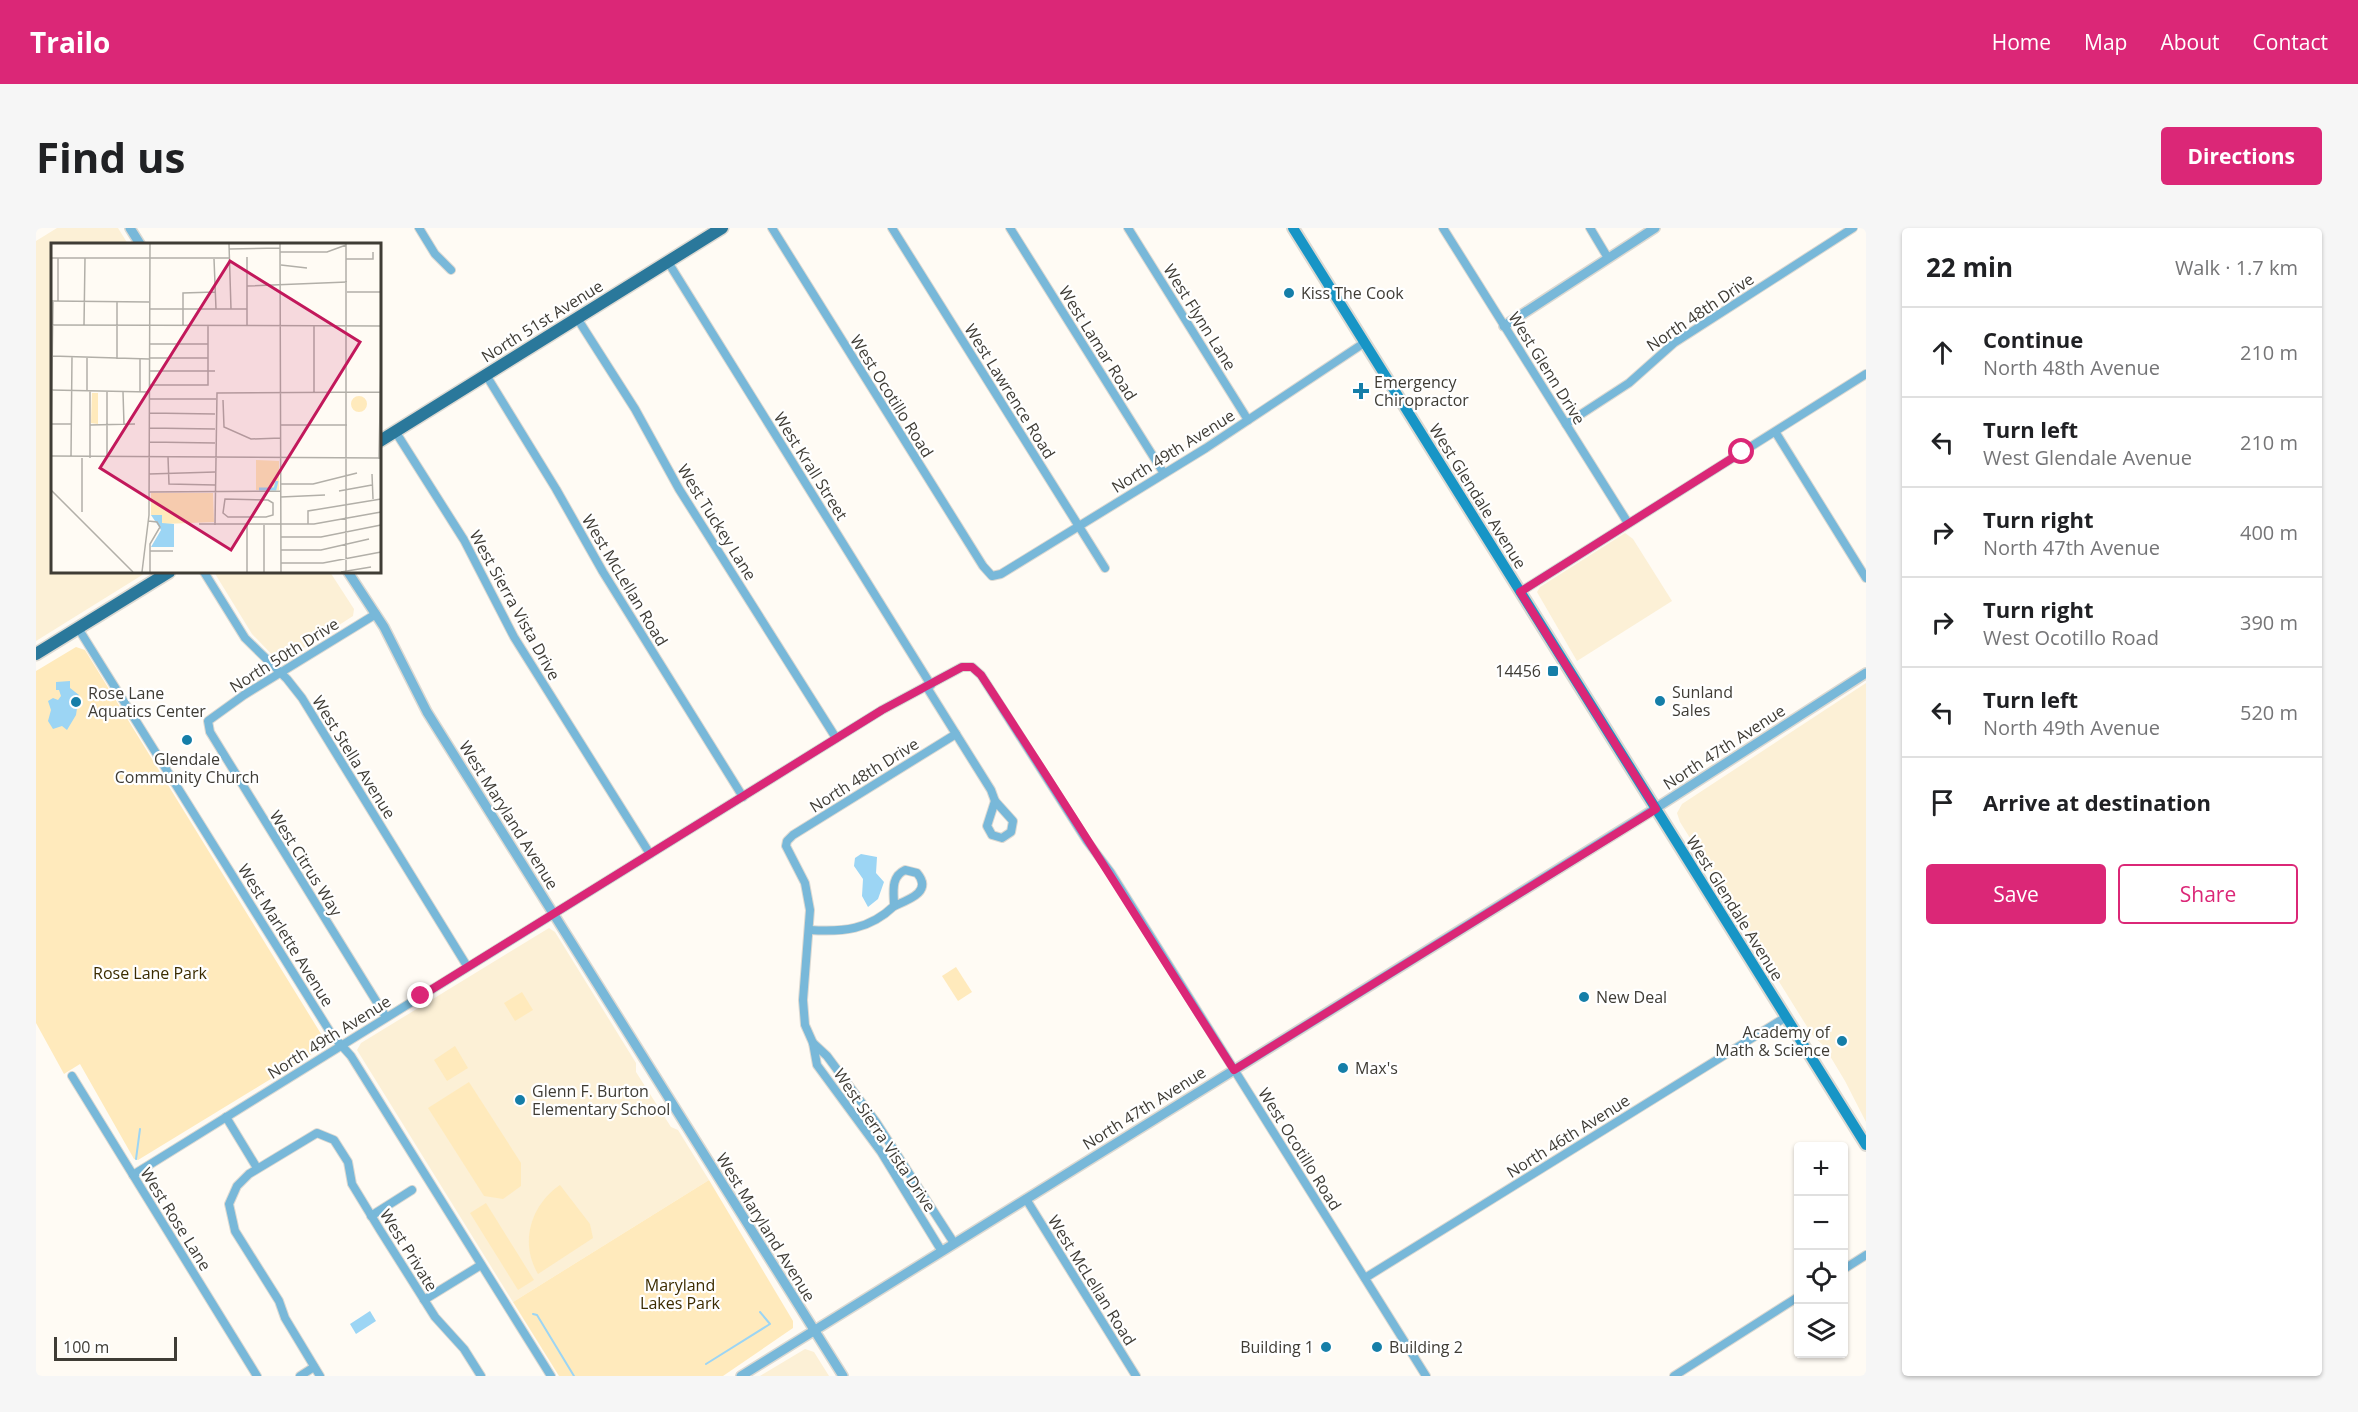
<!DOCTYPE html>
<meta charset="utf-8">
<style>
body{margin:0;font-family:"Open Sans",sans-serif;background:#f6f6f6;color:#202124}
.controls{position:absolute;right:18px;bottom:18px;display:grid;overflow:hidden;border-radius:6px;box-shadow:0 2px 4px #0004}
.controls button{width:54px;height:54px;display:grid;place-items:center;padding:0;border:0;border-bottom:2px solid #e0e0e0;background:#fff;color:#202124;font:30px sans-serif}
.scale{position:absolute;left:18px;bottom:15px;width:123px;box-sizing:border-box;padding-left:6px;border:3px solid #3f3c35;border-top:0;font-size:16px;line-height:21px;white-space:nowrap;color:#3f3c35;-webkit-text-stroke:4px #fff;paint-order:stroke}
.stop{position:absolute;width:18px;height:18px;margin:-14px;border:4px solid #db2777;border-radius:50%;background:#fff}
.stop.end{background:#db2777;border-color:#fff;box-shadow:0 2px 6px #0008}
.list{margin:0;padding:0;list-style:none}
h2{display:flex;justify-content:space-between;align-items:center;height:78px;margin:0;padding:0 24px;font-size:26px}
h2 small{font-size:20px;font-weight:400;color:#757577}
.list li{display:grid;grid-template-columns:39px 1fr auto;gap:18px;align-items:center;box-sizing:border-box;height:90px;padding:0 24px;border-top:2px solid #e0e0e0}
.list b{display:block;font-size:22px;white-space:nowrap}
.list p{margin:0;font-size:20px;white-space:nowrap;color:#757577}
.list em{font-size:20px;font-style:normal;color:#757577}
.actions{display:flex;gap:12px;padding:18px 24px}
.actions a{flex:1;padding:14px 0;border:2px solid #db2777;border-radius:6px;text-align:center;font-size:21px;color:#db2777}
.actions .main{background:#db2777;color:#fff}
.icon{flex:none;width:33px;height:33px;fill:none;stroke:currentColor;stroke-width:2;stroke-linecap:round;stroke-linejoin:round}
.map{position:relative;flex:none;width:1830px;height:1148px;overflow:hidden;border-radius:6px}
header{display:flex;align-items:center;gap:36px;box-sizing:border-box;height:84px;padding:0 30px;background:#db2777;color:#fff}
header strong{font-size:28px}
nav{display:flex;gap:33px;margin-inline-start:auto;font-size:21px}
.intro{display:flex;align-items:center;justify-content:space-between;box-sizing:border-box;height:144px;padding:0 36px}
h1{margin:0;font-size:42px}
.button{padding:15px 27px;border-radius:6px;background:#db2777;color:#fff;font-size:21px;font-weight:700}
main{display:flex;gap:36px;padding:0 36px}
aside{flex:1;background:#fff;border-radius:6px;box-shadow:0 2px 4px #0004}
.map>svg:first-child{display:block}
</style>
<header>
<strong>Trailo</strong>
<nav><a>Home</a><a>Map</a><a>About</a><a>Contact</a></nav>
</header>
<div class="intro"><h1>Find us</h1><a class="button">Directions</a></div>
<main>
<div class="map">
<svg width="1830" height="1148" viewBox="0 0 1830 1148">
<rect width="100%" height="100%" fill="#fffbf4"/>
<!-- built -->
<g fill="#fcf0d6">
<path d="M21,0H82L92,16H16V344H111L0,413V13Z"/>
<path d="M1589,305L1597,311L1636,373L1541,433L1501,364L1504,359Z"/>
<path d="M178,344H294L318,381L317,388L246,434H243L216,406Z"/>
<path d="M1830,455V894L1809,853L1788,818L1777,808L1760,781L1644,594L1641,585L1646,576Z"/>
<path d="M513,700L519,704L600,835V844L635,899L642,902L673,952L477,1074L321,822L325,815Z"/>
<path d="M769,1121L778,1124L793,1148H724Z"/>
</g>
<!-- green -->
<g fill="#ffeabc">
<path d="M40,419L49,422L290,814L287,819L102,932L98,931L44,836L28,846L0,795V443Z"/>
<path d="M920,739L936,764L922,773L906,748Z"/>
<path d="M486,764L497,782L479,793L468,775Z"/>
<path d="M419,818L432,840L411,853L398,832Z"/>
<path d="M433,854L485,935V958L467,971L448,968L392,880Z"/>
<path d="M673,952L757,1093V1100L687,1148H523L477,1074Z"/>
<path d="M524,957L554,996L557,1010L502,1046C483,1014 495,977 524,957Z"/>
<path d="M450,975L498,1052L482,1062L434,985Z"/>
</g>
<!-- water -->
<g fill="#9cd5f4">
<path d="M34,453V460L43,467L40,487L31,502L26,498L17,501L12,493L15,482L12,473L17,470L22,472L25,468L23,462H20V454Z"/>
<path d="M825,626L841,629L840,645L848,654L842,671L832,679L826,668L827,651L818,638L819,630Z"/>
<path d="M334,1083L340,1093L320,1106L314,1096Z"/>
</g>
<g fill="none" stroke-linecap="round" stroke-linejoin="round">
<!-- stream -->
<g stroke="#9cd5f4" stroke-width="2">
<path d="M100,931L104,901"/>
<path d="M497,1086L501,1087L538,1148"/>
<path d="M670,1136L734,1096L724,1084"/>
</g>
<!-- minor casing -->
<g stroke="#dcd9d2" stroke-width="10">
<g id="minor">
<path d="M383,0L399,26L415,42"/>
<path d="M736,0L947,338L956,348L965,346L1170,220L1328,115"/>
<path d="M856,0L1069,340"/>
<path d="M974,0L1127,244"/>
<path d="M1092,0L1212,192"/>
<path d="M1407,0L1592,295"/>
<path d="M1554,0L1572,30"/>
<path d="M632,34L895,457"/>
<path d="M541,90L599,181L643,261L800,510"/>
<path d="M450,147L520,261L567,344L707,569"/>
<path d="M1530,196L1593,155L1638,115L1817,0"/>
<path d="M359,203L428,312L478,409L614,626"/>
<path d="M1740,205L1830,350"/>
<path d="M168,344L209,410L251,451L266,470L431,738"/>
<path d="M1484,364L1830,146"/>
<path d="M340,386L208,467L172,493L174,504L350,789"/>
<path d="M42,400L296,807L315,828L515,1148"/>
<path d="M890,458L955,562L959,573"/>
<path d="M959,573L977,593L975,604L966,610L956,607L951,598Z"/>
<path d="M869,642L881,645C897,664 872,672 858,678C858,665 854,649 869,642Z"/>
<path d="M774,702C807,704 833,702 858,678"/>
<path d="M777,815L791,828L840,894L918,1015"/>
<path d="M36,848L221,1148"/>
<path d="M190,889L221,940"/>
<path d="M97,947L846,482L926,439H936L945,447L1051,613L1075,645L1390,1148"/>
<path d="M990,971L1100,1148"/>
<path d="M335,988L376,962"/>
<path d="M905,1022L845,924L781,837L777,815L769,797L767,772L774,682L769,655L750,618L751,613L757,607L920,506"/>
<path d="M1808,1041L1830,1027"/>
<path d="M1329,1050L1750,789"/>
<path d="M388,1072L445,1037"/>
<path d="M264,1148L278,1139"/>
<path d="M284,1148L249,1090L243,1073L199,1003L193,976L201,958L213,946L281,905L298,912L312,934L316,956L344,1002L399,1089L428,1121L445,1148"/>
<path d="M1638,1148L1762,1069"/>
</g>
</g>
<!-- tertiary casing -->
<g stroke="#dcd9d2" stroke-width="12">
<g id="tertiary">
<path d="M94,0L104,16"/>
<path d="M1468,98L1619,0"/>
<path d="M312,344L348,399L391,484L807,1148"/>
<path d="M705,1148L1606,589L1830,445"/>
</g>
</g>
<!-- secondary casing -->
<g stroke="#dcd9d2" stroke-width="14">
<path id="secondary" d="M1257,0L1830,917"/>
</g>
<!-- primary casing -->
<g stroke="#dcd9d2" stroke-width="15">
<g id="primary">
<path d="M344,213L686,0"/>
<path d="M0,426L133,344"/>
</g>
</g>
<!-- minor -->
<use href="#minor" stroke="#78b8d9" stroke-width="8"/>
<!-- tertiary -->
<use href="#tertiary" stroke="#78b8d9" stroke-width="9"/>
<!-- secondary -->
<use href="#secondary" stroke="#1795c6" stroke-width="10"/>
<!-- primary -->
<use href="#primary" stroke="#2a789b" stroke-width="12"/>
</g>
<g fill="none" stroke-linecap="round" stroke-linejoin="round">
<!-- route -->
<path stroke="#db2777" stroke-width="8" d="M385,768L846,482L926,439H936L945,447C1031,577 1113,710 1198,842L1620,581L1484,364L1706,224"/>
</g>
<!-- markers -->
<g fill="#157ea8" stroke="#fff" stroke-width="2">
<circle cx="1253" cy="65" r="6"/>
<path d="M1322 154h6v6h6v6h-6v6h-6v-6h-6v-6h6z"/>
<rect x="1511" y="437" width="12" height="12" rx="3"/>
<circle cx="1624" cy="473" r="6"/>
<circle cx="40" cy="474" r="6"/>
<circle cx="151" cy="512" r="6"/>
<circle cx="1548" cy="769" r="6"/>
<circle cx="1806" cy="813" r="6"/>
<circle cx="1307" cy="840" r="6"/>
<circle cx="484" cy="872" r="6"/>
<circle cx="1290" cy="1119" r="6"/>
<circle cx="1341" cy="1119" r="6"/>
</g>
<g text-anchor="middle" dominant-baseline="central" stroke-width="4.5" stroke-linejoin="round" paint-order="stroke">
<!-- poi labels -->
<g font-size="16" fill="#3f3c35" stroke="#fff" text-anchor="start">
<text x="1265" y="65">Kiss The Cook</text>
<text x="1338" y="154">Emergency<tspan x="1338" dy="18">Chiropractor</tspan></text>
<text x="1505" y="443" text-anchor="end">14456</text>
<text x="1636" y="464">Sunland<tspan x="1636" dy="18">Sales</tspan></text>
<text x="52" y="465">Rose Lane<tspan x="52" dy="18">Aquatics Center</tspan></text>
<text x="151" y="531" text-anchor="middle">Glendale<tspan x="151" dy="18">Community Church</tspan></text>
<text x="1560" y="769">New Deal</text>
<text x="1794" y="804" text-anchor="end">Academy of<tspan x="1794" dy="18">Math &amp; Science</tspan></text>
<text x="1319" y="840">Max's</text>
<text x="496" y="863">Glenn F. Burton<tspan x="496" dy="18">Elementary School</tspan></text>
<text x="1278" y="1119" text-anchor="end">Building 1</text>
<text x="1353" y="1119">Building 2</text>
</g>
<!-- street labels -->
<g font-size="16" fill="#3f3c35" stroke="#fff">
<text transform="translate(1664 84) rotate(-34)">North 48th Drive</text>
<text transform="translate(1164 89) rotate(58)">West Flynn Lane</text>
<text transform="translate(506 93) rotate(-32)">North 51st Avenue</text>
<text transform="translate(1062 115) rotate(58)">West Lamar Road</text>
<text transform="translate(1511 140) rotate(58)">West Glenn Drive</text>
<text transform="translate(974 163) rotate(58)">West Lawrence Road</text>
<text transform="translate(856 168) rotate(58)">West Ocotillo Road</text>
<text transform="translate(1137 223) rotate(-32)">North 49th Avenue</text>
<text transform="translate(775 238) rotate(58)">West Krall Street</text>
<text transform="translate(1442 268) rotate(58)">West Glendale Avenue</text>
<text transform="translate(681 294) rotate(58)">West Tuckey Lane</text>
<text transform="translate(589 352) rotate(59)">West McLellan Road</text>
<text transform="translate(479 377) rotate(61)">West Sierra Vista Drive</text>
<text transform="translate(248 427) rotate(-32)">North 50th Drive</text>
<text transform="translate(1688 519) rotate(-33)">North 47th Avenue</text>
<text transform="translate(318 529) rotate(58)">West Stella Avenue</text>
<text transform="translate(828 547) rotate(-32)">North 48th Drive</text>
<text transform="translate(473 587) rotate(58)">West Maryland Avenue</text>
<text transform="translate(270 635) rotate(58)">West Citrus Way</text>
<text transform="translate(1699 680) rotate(58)">West Glendale Avenue</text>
<text transform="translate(250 707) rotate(58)">West Marlette Avenue</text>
<text transform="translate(293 809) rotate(-32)">North 49th Avenue</text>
<text transform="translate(1108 880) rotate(-32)">North 47th Avenue</text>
<text transform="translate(1532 908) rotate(-32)">North 46th Avenue</text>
<text transform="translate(849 912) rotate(56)">West Sierra Vista Drive</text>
<text transform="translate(1264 921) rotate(58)">West Ocotillo Road</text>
<text transform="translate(140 991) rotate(58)">West Rose Lane</text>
<text transform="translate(730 999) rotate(58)">West Maryland Avenue</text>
<text transform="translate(373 1022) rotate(58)">West Private</text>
<text transform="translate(1056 1052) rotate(58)">West McLellan Road</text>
</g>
<!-- park labels -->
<g font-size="16" fill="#3c2c01" stroke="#fff">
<text x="114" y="745">Rose Lane Park</text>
<text x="644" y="1057">Maryland<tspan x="644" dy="18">Lakes Park</tspan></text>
</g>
</g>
<!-- overview -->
<g transform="translate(15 15)">
<rect width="330" height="330" fill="#fffbf4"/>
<path d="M41,150H47V181L40,180ZM300 161a8 8 0 1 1 16 0a8 8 0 1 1-16 0ZM205,217L228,218V247H205ZM100,250H162L163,279L113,281L100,272Z" fill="#ffeabc"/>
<path d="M100,272H111V280L123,281V304H100L110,287Z" fill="#9cd5f4"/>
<path fill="none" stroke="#9cd5f4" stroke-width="3" d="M208,246H224L226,238"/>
<path fill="none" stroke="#b2afa8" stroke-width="1.5" d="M178,1L180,66M229,1L230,329M178,6L229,5M229,9H276L295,2M196,14V83M0,15H178M163,16L165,66M295,16H322V9M230,22L256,25M196,43L296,39M296,49H330M0,58L98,59M7,58V15M98,66H196M0,82L330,83M33,82L34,15M66,83V59M132,83V50L164,49M98,101H157M1,113L98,116M98,115H157M66,116V83M99,128H164M98,142H157V83M0,147L98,149M36,148V114M56,149V215M72,149L73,182M89,149V116M263,149V83M98,156H165M172,157L173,184L200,196L230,195M98,170L164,171M0,181H21M39,182L84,181M230,182H296M98,185L164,186M98,199L164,200M0,203L2,58M0,213L330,215M20,214L21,113M117,214L118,241L164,242M31,215V269M39,215V148M328,216L330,116M98,231L164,229M321,231L322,256M230,241H262L306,230M0,247L82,329M288,248L321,242M98,249L230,248M230,254L274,252M217,257L222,260V272L215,274H177L172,270L174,256ZM97,278L106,279L109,284L99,301V329M148,281H263L330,269M257,281V268L330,256M164,282L166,150L330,149M230,294H270L330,282M230,307H270L318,296M99,308H122M230,320H272L330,309M91,329L98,272L99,1M196,329V282M213,329V282M290,329L320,324M295,329V1"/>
<path fill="#c2185b" fill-opacity="0.15" stroke="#c2185b" stroke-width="3" d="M179,18L309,99L180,307L49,225Z"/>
<rect width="330" height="330" fill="none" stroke="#3f3c35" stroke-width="3"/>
</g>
</svg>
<div class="controls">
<button>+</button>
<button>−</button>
<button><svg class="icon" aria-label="locate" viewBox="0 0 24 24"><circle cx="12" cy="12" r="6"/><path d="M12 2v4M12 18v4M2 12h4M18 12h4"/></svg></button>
<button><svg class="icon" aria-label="layers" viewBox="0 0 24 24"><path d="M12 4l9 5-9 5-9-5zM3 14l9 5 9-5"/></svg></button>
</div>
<div class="scale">100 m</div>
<div class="stop" style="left:1706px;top:224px"></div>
<div class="stop end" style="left:385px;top:768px"></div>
</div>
<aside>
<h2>22 min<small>Walk · 1.7 km</small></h2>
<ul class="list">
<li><svg class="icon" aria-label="ahead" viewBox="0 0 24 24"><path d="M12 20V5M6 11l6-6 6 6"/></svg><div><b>Continue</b><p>North 48th Avenue</p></div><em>210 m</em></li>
<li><svg class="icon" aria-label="left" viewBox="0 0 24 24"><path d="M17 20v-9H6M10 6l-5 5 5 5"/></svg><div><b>Turn left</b><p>West Glendale Avenue</p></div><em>210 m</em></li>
<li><svg class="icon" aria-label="right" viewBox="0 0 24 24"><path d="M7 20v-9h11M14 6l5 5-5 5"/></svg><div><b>Turn right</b><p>North 47th Avenue</p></div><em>400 m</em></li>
<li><svg class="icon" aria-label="right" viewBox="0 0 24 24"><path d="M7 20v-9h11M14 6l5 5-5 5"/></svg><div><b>Turn right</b><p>West Ocotillo Road</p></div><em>390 m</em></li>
<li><svg class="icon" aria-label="left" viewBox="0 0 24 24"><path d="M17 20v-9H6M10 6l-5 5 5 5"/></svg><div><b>Turn left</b><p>North 49th Avenue</p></div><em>520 m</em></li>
<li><svg class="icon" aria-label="arrive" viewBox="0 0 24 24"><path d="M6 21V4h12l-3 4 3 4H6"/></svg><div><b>Arrive at destination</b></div></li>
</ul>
<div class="actions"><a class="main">Save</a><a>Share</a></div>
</aside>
</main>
